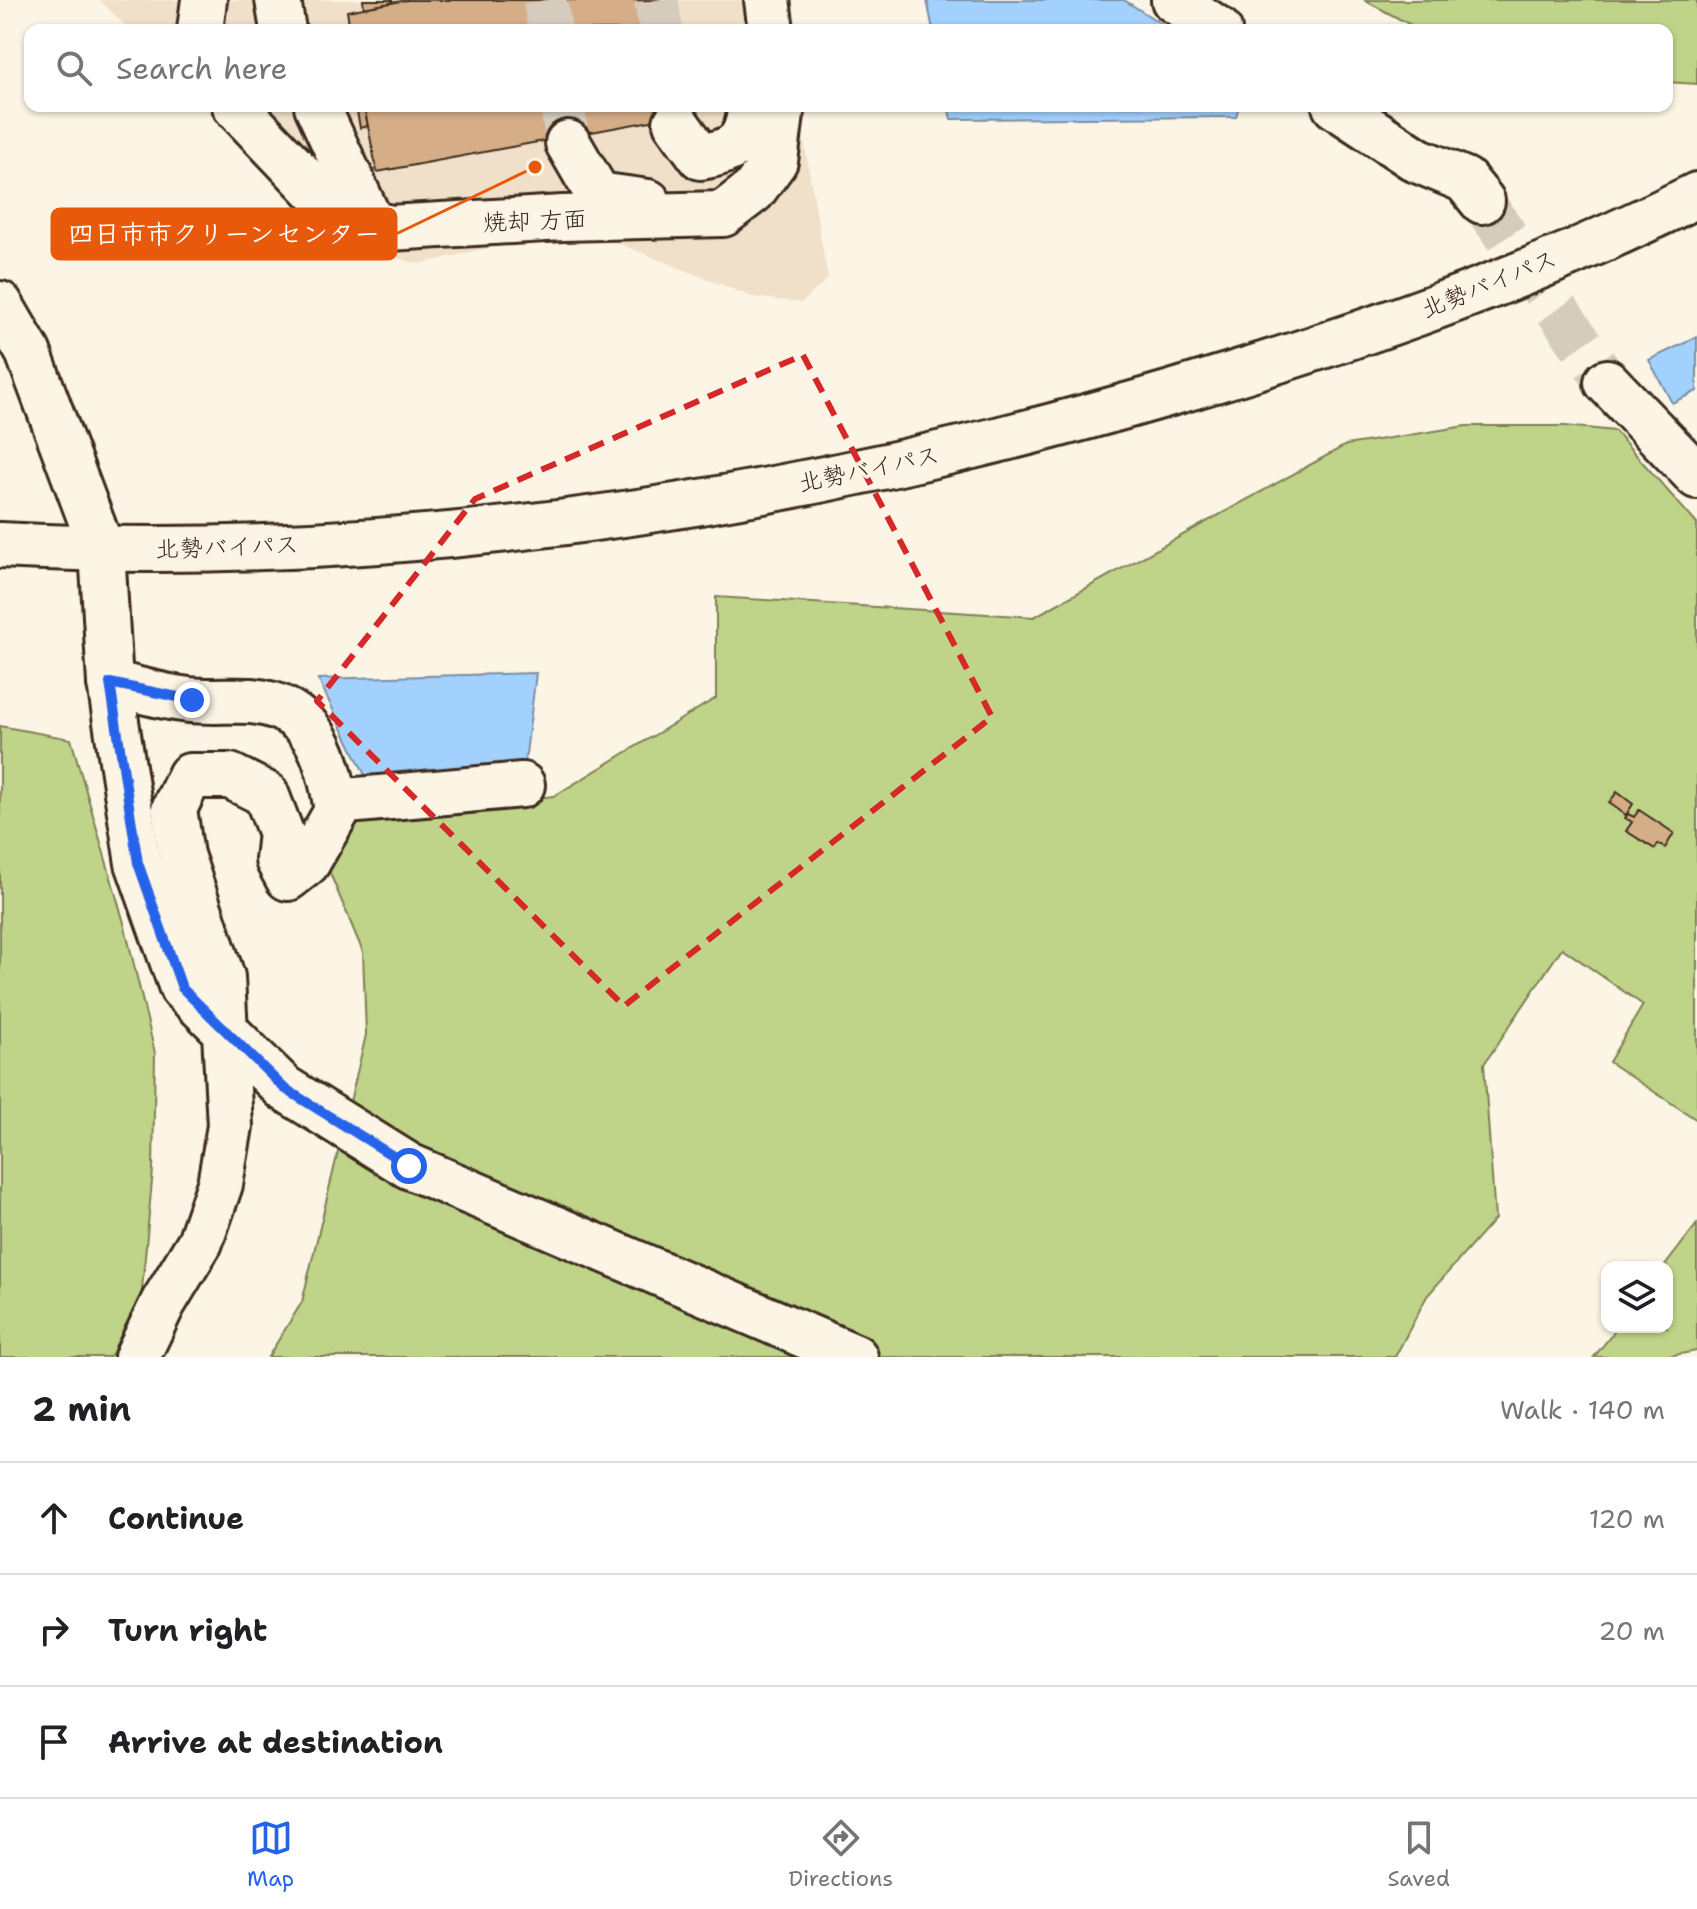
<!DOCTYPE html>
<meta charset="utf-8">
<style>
body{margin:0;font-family:"Shantell Sans","Klee One",sans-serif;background:#f6f6f6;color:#202124}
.controls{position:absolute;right:24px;bottom:24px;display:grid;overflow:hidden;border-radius:16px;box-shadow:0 2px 6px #0004}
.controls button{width:72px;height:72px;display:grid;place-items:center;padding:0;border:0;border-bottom:2px solid #e0e0e0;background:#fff;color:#202124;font:40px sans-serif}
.stop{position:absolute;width:24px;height:24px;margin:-18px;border:6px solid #2563eb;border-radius:50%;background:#fff}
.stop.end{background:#2563eb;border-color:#fff;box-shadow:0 2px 8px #0008}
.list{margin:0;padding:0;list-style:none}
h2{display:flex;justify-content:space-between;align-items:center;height:104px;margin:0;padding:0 32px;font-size:34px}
h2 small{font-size:26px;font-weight:400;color:#757577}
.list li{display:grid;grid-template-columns:52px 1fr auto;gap:24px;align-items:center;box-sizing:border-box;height:112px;padding:0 32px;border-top:2px solid #e0e0e0}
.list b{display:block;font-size:30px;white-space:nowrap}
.list em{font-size:26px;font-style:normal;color:#757577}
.icon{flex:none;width:44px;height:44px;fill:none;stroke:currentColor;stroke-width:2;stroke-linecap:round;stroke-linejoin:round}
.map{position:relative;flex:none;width:1697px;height:1357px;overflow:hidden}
.search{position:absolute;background:#fff;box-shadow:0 2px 6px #0004;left:24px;right:24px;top:24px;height:88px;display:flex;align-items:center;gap:20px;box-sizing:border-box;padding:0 28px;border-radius:16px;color:#757577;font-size:30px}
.sheet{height:440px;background:#fff}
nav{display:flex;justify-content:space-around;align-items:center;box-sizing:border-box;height:112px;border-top:2px solid #e0e0e0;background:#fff;font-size:22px;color:#757577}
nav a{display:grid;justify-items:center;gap:4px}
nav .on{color:#2563eb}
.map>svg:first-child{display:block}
</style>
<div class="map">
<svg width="1697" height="1357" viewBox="0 0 1697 1357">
<rect width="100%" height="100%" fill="#fcf5e5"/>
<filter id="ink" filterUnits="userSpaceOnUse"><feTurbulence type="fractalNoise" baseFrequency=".0125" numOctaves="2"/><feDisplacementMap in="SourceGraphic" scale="16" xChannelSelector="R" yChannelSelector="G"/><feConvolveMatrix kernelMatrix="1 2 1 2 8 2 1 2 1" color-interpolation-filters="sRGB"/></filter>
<g filter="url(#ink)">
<!-- built -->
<g fill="#f0e0c9">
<path d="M100,0H779L784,30H129Z"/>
<path d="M203,106H798L828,279L801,303L752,297L597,235H545L419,264L370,251L322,228Z"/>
</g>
<!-- green -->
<g fill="#bfd489" stroke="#7d7f54" stroke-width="2">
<path d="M1364,0H1697V84L1667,82V30H1420Z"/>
<path d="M1466,426H1565L1615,431L1697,524V1120L1609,1062L1643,1005L1562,948L1484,1064L1495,1219L1427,1296L1395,1357H268L302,1302L366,1035L363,952L324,859L353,812L476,805L554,796L716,698V597L1034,617L1346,445Z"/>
<path d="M0,726L71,739L124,923L155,1053L153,1170L139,1322L109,1357H0Z"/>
<path d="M1697,1224V1351L1664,1357H1594L1618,1327H1667V1267H1664Z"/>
</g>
<!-- water -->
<g fill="#a3d1fe" stroke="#798ea4" stroke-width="2">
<path d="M927,0H1124L1171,30H933Z"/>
<path d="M948,106H1239L1236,117L951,119Z"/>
<path d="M1697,337V391L1672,403L1649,360Z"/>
<path d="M536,673L525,762L366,777L318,679Z"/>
</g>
<!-- building -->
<g fill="#d5ae87" stroke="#3b2a1e" stroke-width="2">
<path d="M363,0H392L393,3L364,8Z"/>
<path d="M407,0H673L678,30H350L347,11Z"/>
<path d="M356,106H364L368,126L360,128Z"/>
<path d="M364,106H693L694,113L377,172Z"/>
<path d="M1617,792L1633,804L1626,815L1609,803Z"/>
<path d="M1639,810L1674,833L1665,848L1658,844L1655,849L1626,831L1632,822L1625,818L1628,814L1634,817Z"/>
</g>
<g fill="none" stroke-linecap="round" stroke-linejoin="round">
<!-- minor-tunnel -->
<g stroke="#d5ccbd" stroke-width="44" stroke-dasharray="44 22" stroke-linecap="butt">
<path d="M545,0L550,30"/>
<path d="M656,0L661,30"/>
<path d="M562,106L568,143"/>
<path d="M1482,201L1607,382"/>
</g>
<!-- minor casing -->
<g stroke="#3b2a1e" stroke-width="50">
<g id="minor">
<path d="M278,0L283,30"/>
<path d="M767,0L771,30"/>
<path d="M1174,0L1219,30"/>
<path d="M200,30L204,0"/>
<path d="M235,106L337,213L389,228L563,218L723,214L753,191L775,161L782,106"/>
<path d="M317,106L371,223"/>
<path d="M1335,106L1417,160L1465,180L1482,201"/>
<path d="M676,123L701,157C737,150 746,143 751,106"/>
<path d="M568,143L598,195L648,202"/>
<path d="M0,304L28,352L102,550L110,683L138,863L182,988L284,1088L409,1166L855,1357"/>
<path d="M1607,382L1697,476"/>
<path d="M110,683C136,689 162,697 189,700C210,702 231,700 251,701C314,706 329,757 337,811L307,863L288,878L278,860L281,833L266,794L230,776H190L174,809L181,855L222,977L230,1126L220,1184L200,1242L163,1303L137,1357"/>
<path d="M336,802L522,785"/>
</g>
</g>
<!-- highway casing -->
<g stroke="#3b2a1e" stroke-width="50">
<path id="highway" d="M0,545C396,566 792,504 1171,393C1351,340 1529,279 1697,195"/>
</g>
<!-- minor -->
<use href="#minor" stroke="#fcf5e5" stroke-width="44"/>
<!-- highway -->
<use href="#highway" stroke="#fcf5e5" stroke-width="44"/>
</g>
</g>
<g fill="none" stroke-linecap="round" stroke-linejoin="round" filter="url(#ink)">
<!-- route -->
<path stroke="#2563eb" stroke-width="10" d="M192,700L110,683L138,863L182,988L284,1088L409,1166"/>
</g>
<!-- marked area -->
<path fill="none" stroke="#d62828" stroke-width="6" stroke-dasharray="16 10" stroke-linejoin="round" d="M803,355L992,717L624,1006L317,701L475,499Z"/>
<g text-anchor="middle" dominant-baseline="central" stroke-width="7" stroke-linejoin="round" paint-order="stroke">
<!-- street labels -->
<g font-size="24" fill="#3b2a1e" stroke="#fcf5e5">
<text transform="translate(535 221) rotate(-2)">焼却 方面</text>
<text transform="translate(1489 284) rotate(-22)">北勢バイパス</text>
<text transform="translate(869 469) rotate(-12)">北勢バイパス</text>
<text transform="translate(227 547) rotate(-2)">北勢バイパス</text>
</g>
</g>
<!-- callouts -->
<path fill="none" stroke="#e8590c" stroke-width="3" d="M535 167L396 234"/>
<circle fill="#e8590c" stroke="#fcf5e5" stroke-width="3" cx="535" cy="167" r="8"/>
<rect fill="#e8590c" stroke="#e8590c" stroke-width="3" x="52" y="209" width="344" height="50" rx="8"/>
<g font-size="26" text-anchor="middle" font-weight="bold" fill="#fff">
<text x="224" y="243">四日市市クリーンセンター</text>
</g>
</svg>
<div class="controls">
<button><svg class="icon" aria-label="layers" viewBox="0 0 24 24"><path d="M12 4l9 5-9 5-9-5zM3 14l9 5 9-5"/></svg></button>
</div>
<div class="stop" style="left:409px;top:1166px"></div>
<div class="stop end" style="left:192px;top:700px"></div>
<div class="search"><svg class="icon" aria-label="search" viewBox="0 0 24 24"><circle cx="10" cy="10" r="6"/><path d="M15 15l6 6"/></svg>Search here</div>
</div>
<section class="sheet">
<h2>2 min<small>Walk · 140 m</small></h2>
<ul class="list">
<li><svg class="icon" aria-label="ahead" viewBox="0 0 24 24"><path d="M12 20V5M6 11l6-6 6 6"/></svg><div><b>Continue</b></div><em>120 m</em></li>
<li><svg class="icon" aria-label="right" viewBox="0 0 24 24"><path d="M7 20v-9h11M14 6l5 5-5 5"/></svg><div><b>Turn right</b></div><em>20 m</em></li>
<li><svg class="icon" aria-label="arrive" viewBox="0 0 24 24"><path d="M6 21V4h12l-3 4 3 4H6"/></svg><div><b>Arrive at destination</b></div></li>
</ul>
</section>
<nav>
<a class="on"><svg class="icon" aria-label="map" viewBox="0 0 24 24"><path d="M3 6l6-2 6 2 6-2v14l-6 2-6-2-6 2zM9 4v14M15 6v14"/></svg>Map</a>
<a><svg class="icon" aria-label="directions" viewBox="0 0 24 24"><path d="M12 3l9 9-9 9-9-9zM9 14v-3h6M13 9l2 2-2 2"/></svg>Directions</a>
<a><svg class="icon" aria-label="saved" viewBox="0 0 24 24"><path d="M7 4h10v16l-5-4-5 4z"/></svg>Saved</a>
</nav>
